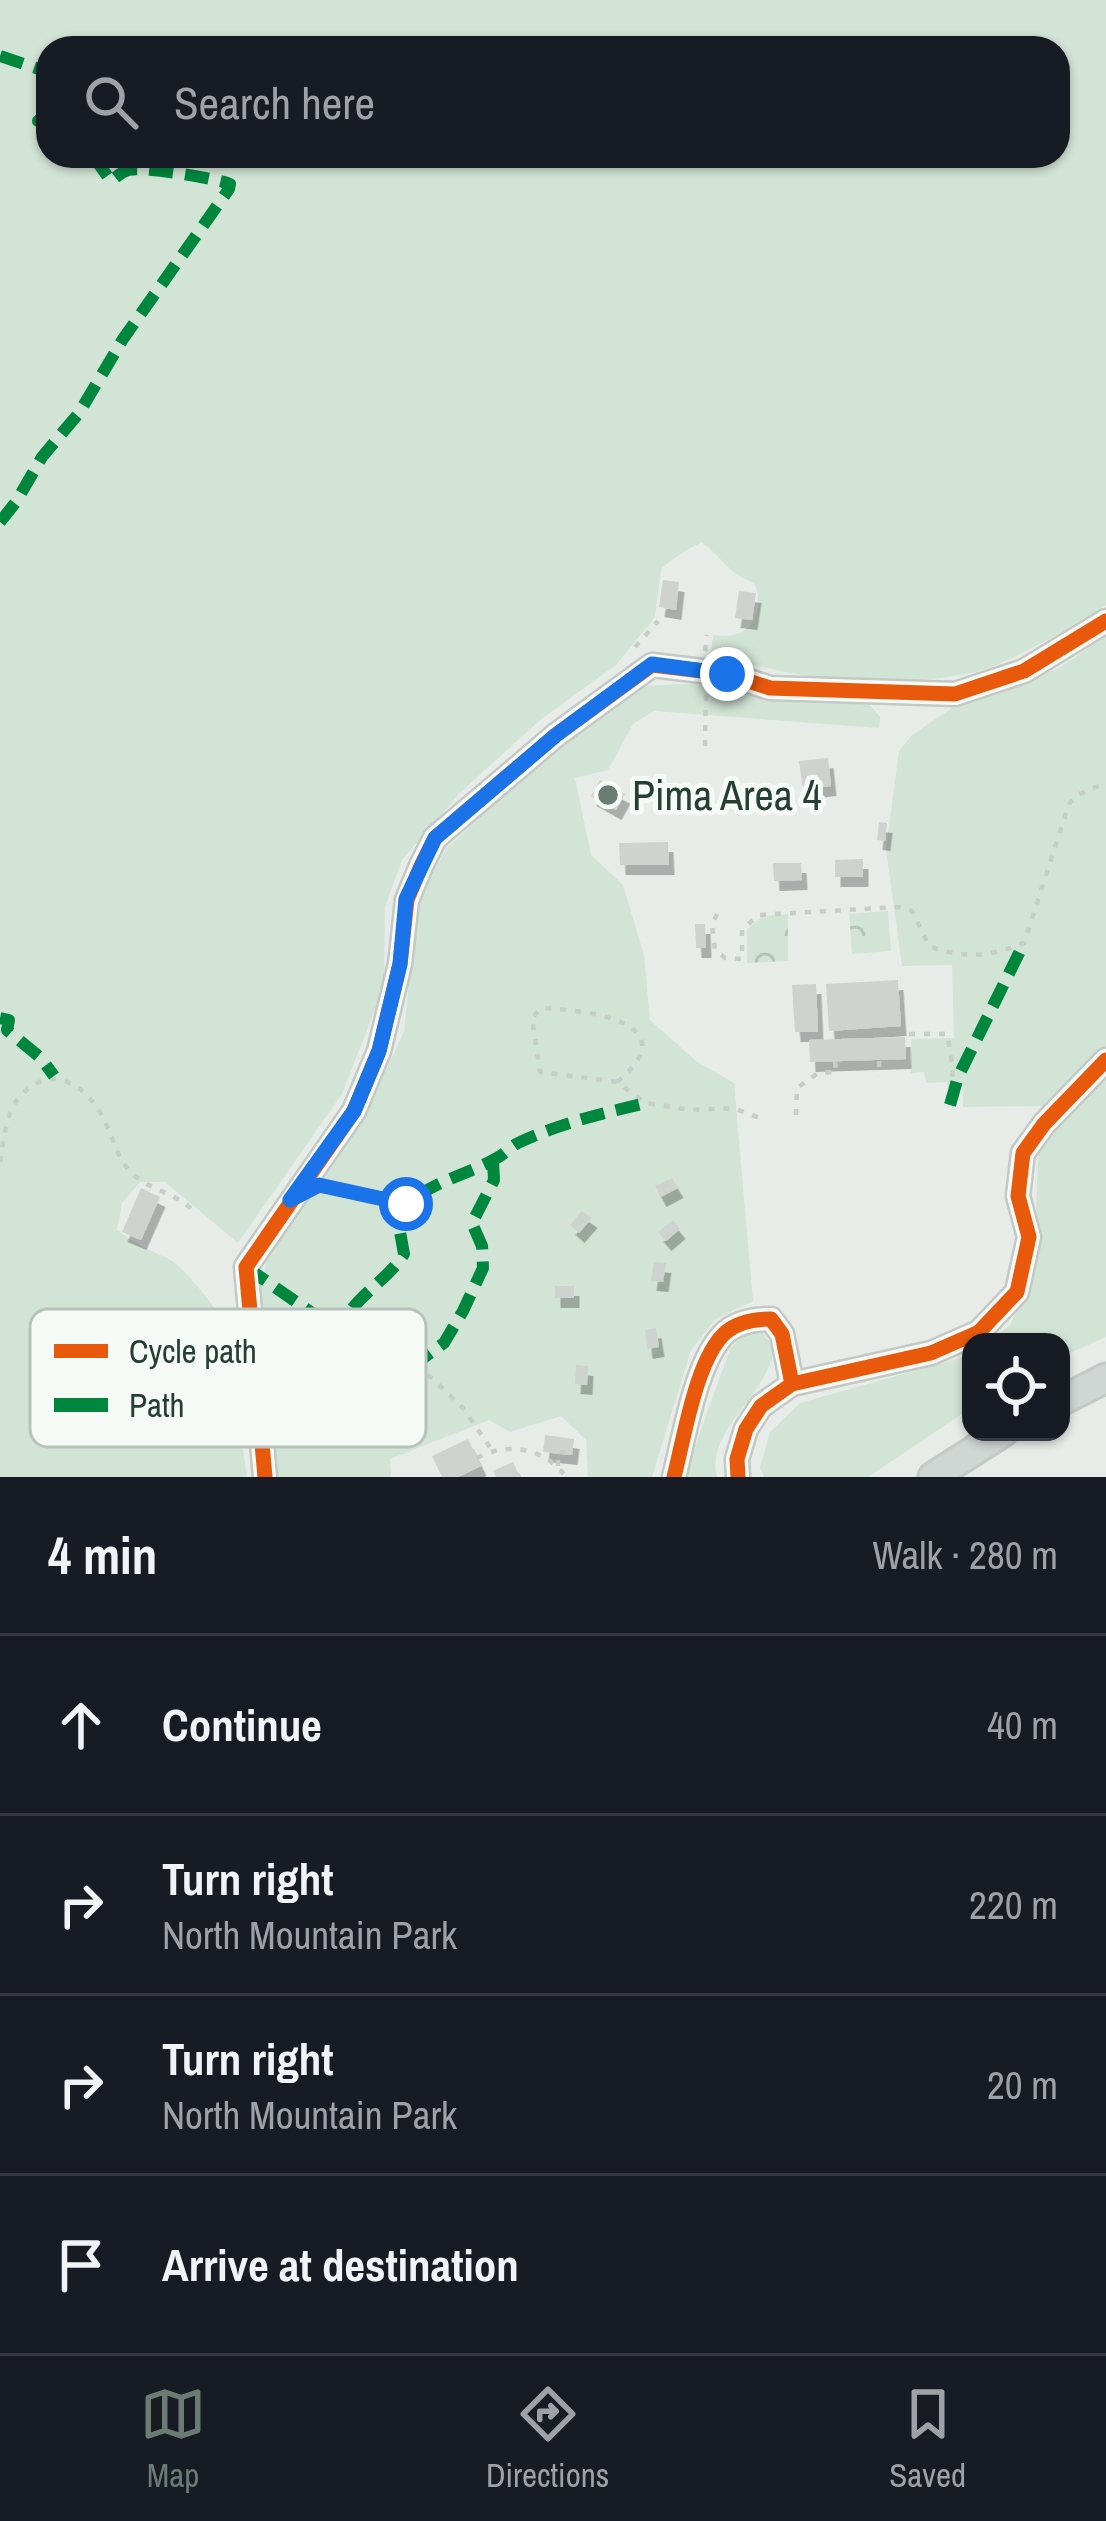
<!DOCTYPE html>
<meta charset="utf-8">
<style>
body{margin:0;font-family:"Archivo Narrow",sans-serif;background:#20242c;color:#f1f3f6}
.controls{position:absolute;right:36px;bottom:36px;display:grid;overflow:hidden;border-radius:24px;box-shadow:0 3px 9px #0004}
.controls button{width:108px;height:108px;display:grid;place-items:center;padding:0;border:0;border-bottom:3px solid #363941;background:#171b24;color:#f1f3f6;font:60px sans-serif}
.stop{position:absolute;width:36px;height:36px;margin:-27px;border:9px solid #1a73e8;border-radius:50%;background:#fff}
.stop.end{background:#1a73e8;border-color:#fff;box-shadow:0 3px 12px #0008}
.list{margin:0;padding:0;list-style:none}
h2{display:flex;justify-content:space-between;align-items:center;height:156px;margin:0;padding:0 48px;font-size:51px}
h2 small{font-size:39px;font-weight:400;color:#9ea1a6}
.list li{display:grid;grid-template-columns:78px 1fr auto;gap:36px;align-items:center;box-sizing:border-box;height:180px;padding:0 48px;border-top:3px solid #363941}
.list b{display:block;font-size:45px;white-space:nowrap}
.list p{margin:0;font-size:39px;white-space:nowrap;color:#9ea1a6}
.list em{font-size:39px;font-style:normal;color:#9ea1a6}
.icon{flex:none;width:66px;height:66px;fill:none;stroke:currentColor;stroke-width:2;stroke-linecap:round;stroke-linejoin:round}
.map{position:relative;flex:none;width:1106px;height:1477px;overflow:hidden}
.search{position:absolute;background:#171b24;box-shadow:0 3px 9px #0004;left:36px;right:36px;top:36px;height:132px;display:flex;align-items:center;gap:30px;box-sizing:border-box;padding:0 42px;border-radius:36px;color:#9ea1a6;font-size:45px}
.sheet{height:876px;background:#171b24}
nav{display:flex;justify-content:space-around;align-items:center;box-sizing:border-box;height:168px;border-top:3px solid #363941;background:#171b24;font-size:33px;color:#9ea1a6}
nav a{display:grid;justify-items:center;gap:6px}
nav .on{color:#6a7b73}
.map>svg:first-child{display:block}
</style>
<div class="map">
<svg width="1106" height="1477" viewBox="0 0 1106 1477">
<defs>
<pattern id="park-crowns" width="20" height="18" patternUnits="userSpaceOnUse" patternTransform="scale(3)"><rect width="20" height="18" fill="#d2e4d5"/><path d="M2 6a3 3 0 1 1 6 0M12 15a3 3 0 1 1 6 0" fill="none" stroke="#b4c5b7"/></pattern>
<filter id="shadow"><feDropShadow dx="5.5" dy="10" stdDeviation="0" flood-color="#0004"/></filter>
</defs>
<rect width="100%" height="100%" fill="#e7ece9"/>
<!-- grass -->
<g fill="#d2e4d5" fill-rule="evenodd">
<path d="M0,0H1106V605C1079,623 1005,666 975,672C886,691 796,680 711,653L713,635C739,639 757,629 758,602C758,596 758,589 754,584C752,581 740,577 737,575C724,565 716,552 702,543C690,546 670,561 661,569L655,617L616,665L540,720L461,792L402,860L385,907L384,987L342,1094L238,1243L165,1182H140L122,1203L117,1230C134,1242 149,1251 167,1258C183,1265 216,1308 225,1324L247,1477H0ZM48,48H1058V156H48Z"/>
<path d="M1106,636V1052L1055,1102L1044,1106L963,1107V1087L948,1090L947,1082L926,1083L924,1072L911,1073V1039L954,1038L952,965L902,966L886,849L899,751L912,735L952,708L1059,668Z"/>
<path d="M702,683L870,705L880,717L879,728L654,711L633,724L608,770L575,778L591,855L623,885L644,955L650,1020L696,1061L734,1083L753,1301L716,1319L691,1350L652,1477H588L586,1440L561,1416L510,1432L489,1420L390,1459L391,1477H275L259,1295L269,1250L360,1125L404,1032L417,899L447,848L574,732L642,686Z"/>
<path d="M1106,1079V1337L1061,1357V1342H990L1010,1325L1034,1276L1038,1154L1058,1123Z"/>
<path d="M761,1331L774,1346C771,1394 705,1429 717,1477H684L730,1349L743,1335Z"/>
<path d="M971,1355V1408L868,1477H764L760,1468L770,1432L800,1403Z"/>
</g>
<!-- park -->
<g fill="url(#park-crowns)">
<path d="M888,911L891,951L852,954L849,914Z"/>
<path d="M788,914V961L747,963V929L763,916Z"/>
</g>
<!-- building -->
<g fill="#ced3d0" filter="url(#shadow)">
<path d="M663,580L679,582L676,610L659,607Z"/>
<path d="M739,591L756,593L752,620L735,618Z"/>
<path d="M828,758L831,786L803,789L799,761Z"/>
<path d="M600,780L625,794L616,810L591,796Z"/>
<path d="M879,822L887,823L885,841L877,840Z"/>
<path d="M668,842L669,865H620L619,843Z"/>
<path d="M863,859V877H835V860Z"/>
<path d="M773,863H801L802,880L774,881Z"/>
<path d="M695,924H705L706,948H696Z"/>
<path d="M898,980L901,1026L829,1031L826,984Z"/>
<path d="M816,984L818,1032H795L792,985Z"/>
<path d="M905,1037L906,1059L810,1062L809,1040Z"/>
<path d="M672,1178L678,1188L661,1197L655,1186Z"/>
<path d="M141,1188L160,1197L141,1240L122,1232Z"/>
<path d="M582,1211L592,1218L579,1233L570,1225Z"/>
<path d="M673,1220L680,1229L666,1241L658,1232Z"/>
<path d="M654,1262L666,1263L663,1282L651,1281Z"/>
<rect x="555" y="1286" width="19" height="12"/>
<path d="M656,1328L659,1347L647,1349L645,1330Z"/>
<path d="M576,1365L588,1366L587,1385L575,1384Z"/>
<path d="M545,1435L574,1439L572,1455L543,1452Z"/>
<path d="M468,1439L481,1466L458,1477H442L432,1456Z"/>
<path d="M513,1462L520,1477H496L493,1471Z"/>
</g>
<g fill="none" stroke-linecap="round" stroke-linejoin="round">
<!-- minor casing -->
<g stroke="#c4c9c6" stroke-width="27">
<g id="minor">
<path d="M265,1477L246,1267L354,1111L379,1051L400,964L407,900L421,866L435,838L556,735L652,665L727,674L770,688L955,694L1024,671L1106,621"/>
<path d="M674,1477C684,1439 696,1358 726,1332C739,1321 755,1319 771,1319L782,1334L792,1384"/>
<path d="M738,1477L737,1459L746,1429L761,1406L792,1384L931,1353L979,1332L1017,1292L1029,1237L1018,1196L1023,1153L1044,1124L1106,1060"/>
</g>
</g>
<!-- major casing -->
<g stroke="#c3cac7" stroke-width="33">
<g id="major">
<path d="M1061,1401L1106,1378"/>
<path d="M933,1477L1003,1432"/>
</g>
</g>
<!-- path -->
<g stroke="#c6cec9" stroke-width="4.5" stroke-dasharray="6 9" stroke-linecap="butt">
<path d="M635,647L658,621"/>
<path d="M705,651L707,635"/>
<path d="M705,746L706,692"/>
<path d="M717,914L712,925L715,950L725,958L742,959V930L758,915L899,907L912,911L929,946C965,959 988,957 1024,943L1069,804L1077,795L1106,783"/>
<path d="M909,1034H947L953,1068L950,1105"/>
<path d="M879,1061L880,1076"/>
<path d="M617,1082L540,1072L532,1018L541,1008C586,1010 690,1022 617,1082L646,1103L691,1110L733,1108L760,1118"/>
<path d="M796,1115L797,1088L818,1073L836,1072L835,1061"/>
<path d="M0,1162C3,1145 6,1114 17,1100C44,1066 77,1077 98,1109C110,1127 114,1151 127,1168C144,1190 178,1192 195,1213"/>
<path d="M324,1186L406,1204"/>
<path d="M417,1364L463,1408L492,1450"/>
<path d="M477,1458C508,1441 545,1448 566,1477"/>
<path d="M558,1466V1452L566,1453"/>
</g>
<!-- minor -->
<use href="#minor" stroke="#fbfcfc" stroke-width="21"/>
<!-- major -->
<use href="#major" stroke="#d0d6d4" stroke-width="27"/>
<!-- quiet -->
<g stroke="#00873e" stroke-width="12" stroke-dasharray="24 12" stroke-linecap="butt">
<path d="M0,56L48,72"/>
<path d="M48,113L38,121L48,124"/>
<path d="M0,522L16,502L42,457L79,413L123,339L229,189L230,184C215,178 140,166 128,170C122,172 116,177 111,181L93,156"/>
<path d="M0,1018L9,1020L7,1030L41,1058L54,1076"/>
<path d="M950,1105L958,1077L1024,943"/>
<path d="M493,1161L494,1180L472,1223L482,1246L483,1268L463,1311L444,1343L396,1378L339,1335C347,1300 385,1284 404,1254L397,1215C421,1184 463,1177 495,1159C504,1155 510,1147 518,1143C558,1124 603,1113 646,1103"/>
<path d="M246,1267L325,1322L341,1326"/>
</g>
<!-- cycleway casing -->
<g stroke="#f6faf7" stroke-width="22">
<g id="cycleway">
<path d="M265,1477L246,1267L354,1111L379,1051L400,964L407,900L421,866L435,838L556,735L652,665L727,674L770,688L955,694L1024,671L1106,621"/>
<path d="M674,1477C684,1439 696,1358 726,1332C739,1321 755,1319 771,1319L782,1334L792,1384"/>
<path d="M738,1477L737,1459L746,1429L761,1406L792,1384L931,1353L979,1332L1017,1292L1029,1237L1018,1196L1023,1153L1044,1124L1106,1060"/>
</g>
</g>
<!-- cycleway -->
<use href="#cycleway" stroke="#e8590c" stroke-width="15"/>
</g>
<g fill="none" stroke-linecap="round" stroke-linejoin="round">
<!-- route -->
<path stroke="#1a73e8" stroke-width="15" d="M406,1204L319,1185L290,1200L354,1111L379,1051L400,964L406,899L435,838L556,735L652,664L727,674"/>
</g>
<!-- markers -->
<circle fill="#6a7b73" stroke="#f6faf7" stroke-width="4.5" cx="608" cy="795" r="12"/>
<g text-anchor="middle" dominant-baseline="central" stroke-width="10" stroke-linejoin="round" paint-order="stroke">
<!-- poi labels -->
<g font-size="42" fill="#263e34" stroke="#f6faf7" text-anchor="start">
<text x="632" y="795">Pima Area 4</text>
</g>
</g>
<!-- legend -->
<rect x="30" y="1309" width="396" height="138" rx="18" fill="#f6faf7" stroke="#b8c2bc" stroke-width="3"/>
<rect x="54" y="1344" width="54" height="14" fill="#e8590c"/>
<rect x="54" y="1398" width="54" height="14" fill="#00873e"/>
<g font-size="33" fill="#263e34">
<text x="129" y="1363">Cycle path</text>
<text x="129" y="1417">Path</text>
</g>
</svg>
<div class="controls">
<button><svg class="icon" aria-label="locate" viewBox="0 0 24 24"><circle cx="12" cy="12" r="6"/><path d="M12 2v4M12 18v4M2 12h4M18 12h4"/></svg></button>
</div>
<div class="stop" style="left:406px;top:1204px"></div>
<div class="stop end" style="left:727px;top:674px"></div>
<div class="search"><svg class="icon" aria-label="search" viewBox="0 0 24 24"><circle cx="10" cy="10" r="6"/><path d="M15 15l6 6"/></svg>Search here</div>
</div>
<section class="sheet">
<h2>4 min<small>Walk · 280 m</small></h2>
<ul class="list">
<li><svg class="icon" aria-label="ahead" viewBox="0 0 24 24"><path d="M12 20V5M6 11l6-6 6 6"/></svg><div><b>Continue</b></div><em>40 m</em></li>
<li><svg class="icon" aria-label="right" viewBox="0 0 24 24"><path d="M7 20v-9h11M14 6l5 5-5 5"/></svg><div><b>Turn right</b><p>North Mountain Park</p></div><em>220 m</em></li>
<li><svg class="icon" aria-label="right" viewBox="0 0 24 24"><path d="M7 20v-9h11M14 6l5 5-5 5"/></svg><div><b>Turn right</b><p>North Mountain Park</p></div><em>20 m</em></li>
<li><svg class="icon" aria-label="arrive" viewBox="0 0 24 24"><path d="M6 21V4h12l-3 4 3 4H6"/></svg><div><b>Arrive at destination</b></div></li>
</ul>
</section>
<nav>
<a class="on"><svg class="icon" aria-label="map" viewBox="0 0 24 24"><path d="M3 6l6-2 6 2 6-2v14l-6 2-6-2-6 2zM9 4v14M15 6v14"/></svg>Map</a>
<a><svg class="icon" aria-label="directions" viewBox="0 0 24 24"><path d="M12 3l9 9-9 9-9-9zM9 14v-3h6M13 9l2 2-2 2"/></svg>Directions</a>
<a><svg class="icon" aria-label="saved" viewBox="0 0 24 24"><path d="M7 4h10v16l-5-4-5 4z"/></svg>Saved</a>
</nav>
